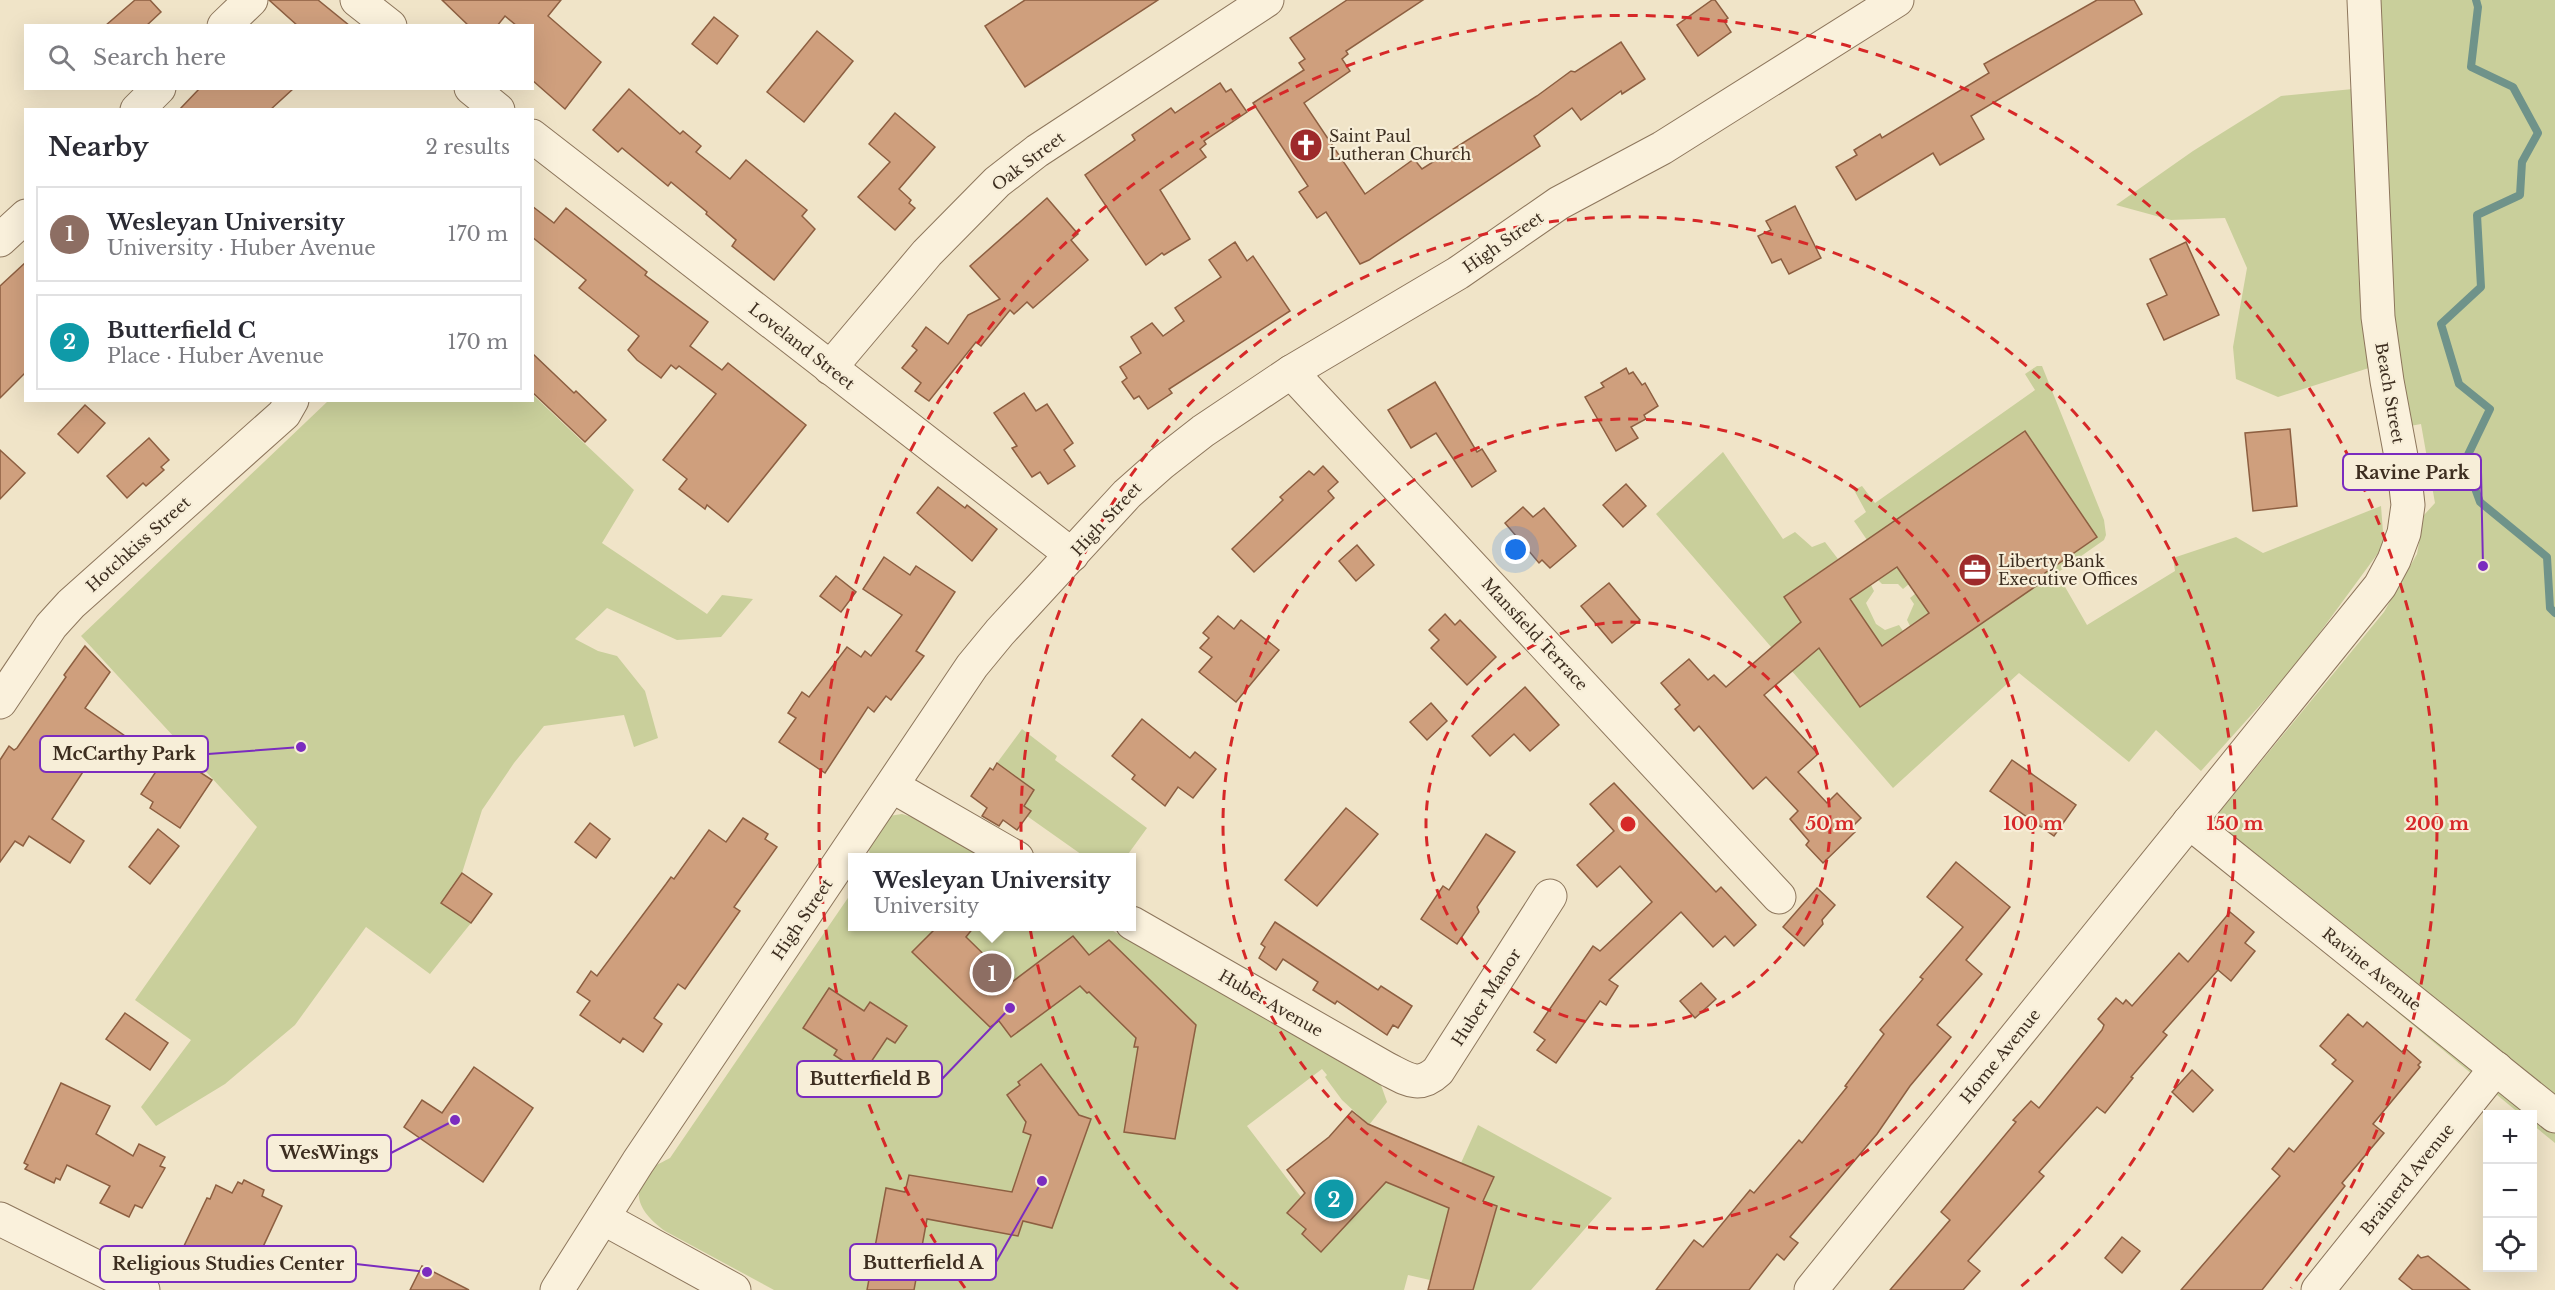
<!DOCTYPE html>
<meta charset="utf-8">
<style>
body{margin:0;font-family:"Libre Baskerville",serif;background:#f2f2f3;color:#2b2b33}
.controls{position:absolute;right:18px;bottom:18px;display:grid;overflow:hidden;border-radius:0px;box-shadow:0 6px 24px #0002}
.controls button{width:54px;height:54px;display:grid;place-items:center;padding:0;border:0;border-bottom:2px solid #e1e1e2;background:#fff;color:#2b2b33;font:30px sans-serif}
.you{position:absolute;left:1516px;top:550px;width:21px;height:21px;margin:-15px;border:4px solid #fff;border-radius:50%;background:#1a73e8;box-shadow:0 0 0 9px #1a73e833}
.badge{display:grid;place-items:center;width:39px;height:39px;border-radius:50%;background:#1a73e8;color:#fff;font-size:20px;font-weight:700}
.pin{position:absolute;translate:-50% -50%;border:3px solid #fff;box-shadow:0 2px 6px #0006}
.popup{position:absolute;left:848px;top:853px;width:288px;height:78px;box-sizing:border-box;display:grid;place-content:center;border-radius:0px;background:#fff;filter:drop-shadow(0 2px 4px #0005);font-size:20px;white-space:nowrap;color:#7c7c81}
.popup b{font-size:22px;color:#2b2b33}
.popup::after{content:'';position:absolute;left:50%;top:100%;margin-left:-12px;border:12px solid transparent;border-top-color:#fff}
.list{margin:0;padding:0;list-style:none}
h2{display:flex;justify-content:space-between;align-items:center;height:78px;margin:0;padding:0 24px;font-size:26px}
h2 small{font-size:20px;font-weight:400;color:#7c7c81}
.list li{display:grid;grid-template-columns:39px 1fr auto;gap:18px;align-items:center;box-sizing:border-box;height:96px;margin:0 12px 12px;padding:0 12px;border:2px solid #e1e1e2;border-radius:0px}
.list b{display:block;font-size:22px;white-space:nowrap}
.list p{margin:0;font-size:20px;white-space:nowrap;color:#7c7c81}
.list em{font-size:20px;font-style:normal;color:#7c7c81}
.icon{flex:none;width:33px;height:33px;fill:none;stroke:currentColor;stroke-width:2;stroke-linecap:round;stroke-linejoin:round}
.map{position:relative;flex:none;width:2555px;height:1290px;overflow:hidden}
.search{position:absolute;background:#fff;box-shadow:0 6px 24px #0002;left:24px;top:24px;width:510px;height:66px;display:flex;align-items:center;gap:15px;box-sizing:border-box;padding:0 21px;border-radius:0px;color:#7c7c81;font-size:22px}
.panel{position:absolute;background:#fff;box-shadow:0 6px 24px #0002;left:24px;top:108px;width:510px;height:294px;border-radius:0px}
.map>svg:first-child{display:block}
</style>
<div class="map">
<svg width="2555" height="1290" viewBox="0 0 2555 1290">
<rect width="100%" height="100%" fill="#f0e4c8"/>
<!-- green -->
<g fill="#c9cf9b">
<path d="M2378,0H2555V1143L2533,1125L2532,1114H2520L2194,843L2384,612L2417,554L2424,515L2435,503L2421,424L2410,426L2388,293Z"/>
<path d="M2353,89L2372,367L2278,397L2236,379L2233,347L2247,268L2225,218L2171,220L2116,205L2193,151L2281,96Z"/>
<path d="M2037,366H2042L2104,520L2106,535L2104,540L2057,573L2087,625L2175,571L2173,558L2236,537L2263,553L2381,506L2384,545L2296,665L2201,771L2156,730L2129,762L2019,673L1893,788L1656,514L1723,452L1783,539L1795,532L1812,547L1825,542L1838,559L1784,597L1860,707L2042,582L2045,573L2097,537L2024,432L1867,540L1854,521L1866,512L1854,490L1862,486L1875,503L2035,390L2025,374Z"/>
<path d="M533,395L634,490L602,543L707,614L722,595L753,599L721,637L677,640L607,608L575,639L598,651L617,656L645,691L658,738L634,747L624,715L544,726L514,763L482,810L462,873L442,903L471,923L430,974L366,927L295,1025L225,1084L156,1126L141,1107L191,1040L135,1000L257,827L81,636L328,401L532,400Z"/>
<path d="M1897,567L1909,584L1903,589L1898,584H1882L1878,580Z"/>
<path d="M1871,585L1874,591L1866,603L1876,624L1885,630L1899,625L1903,631L1882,646L1850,599Z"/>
<path d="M1916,593L1929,613L1910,626L1907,620L1914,604L1910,598Z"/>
<path d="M1022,729L1057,756L1055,760L1147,828L1126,857H1085L1027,816L1031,811L1024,806L1030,797L997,763Z"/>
<path d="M902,814L912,817L984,857H870L868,842L889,816Z"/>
<path d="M852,892V926L1106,927L1376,1080L1381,1085L1387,1102L1369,1125L1342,1100L1325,1077L1327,1075L1322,1069L1247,1126L1301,1197L1287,1213L1306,1229L1302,1235L1321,1252L1386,1182L1449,1208L1430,1280L1408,1275L1404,1290H774L665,1231C647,1218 629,1199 645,1177C647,1174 650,1169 654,1167C659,1163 665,1161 670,1158Z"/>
<path d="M1478,1125L1612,1198L1531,1290H1473L1483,1201L1493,1177L1461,1163Z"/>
</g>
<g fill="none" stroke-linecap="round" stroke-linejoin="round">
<!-- stream -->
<path stroke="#6f938a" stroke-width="8" d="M2476,0L2478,7L2471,67L2513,87L2538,133L2522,162L2520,195L2477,215L2481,287L2441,324L2459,384L2490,409L2465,461L2480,502L2547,557L2550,608L2555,613"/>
</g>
<!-- building -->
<g fill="#cf9f7d" stroke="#8d5f41" stroke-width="1.5" fill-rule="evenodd">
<path d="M135,0H150L161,12L146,26H105Z"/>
<path d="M269,0H318L350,26H298Z"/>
<path d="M442,0H561L548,16L601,62L565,109L532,80V26H517L505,16L497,26H469Z"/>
<path d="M1025,0H1158L1025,87L985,26Z"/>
<path d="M1347,0H1423L1346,51L1348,54L1342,59L1350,71L1304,103L1365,194L1414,159L1422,169L1537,96L1571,71L1575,72L1621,42L1645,79L1622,94L1621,91L1581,120L1572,108L1534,136L1540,146L1369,260L1360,264L1326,212L1317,218L1299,192L1308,186L1253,103L1304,70L1299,63L1305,59L1290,38Z"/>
<path d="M1712,0H1715L1728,18L1724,21L1731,32L1698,56L1677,25Z"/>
<path d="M2097,0H2134L2142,14L1971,116L1984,139L1940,165L1933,153L1856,200L1836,167L1857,155L1854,150L1880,134L1882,138L1989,73L1984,64Z"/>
<path d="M714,17L738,36L717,64L692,44Z"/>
<path d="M817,31L853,61L804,122L767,92Z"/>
<path d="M1220,83L1226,92L1231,89L1247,112L1204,141L1206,144L1200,149L1206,157L1160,190L1190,239L1164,255L1162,253L1146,265L1085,175L1135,140L1132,135L1171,108L1175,113Z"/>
<path d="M200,88H294L270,110H179Z"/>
<path d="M629,89L680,134L683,131L701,146L696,152L730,179L746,160L807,210L802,216L815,229L774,280L732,246L736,240L706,214L707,212L671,182L668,186L622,148L618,152L593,130Z"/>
<path d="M895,113L935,147L899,189L911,200L909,203L915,208L895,230L858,197L890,162L869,144Z"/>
<path d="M1047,198L1078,234L1071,240L1088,260L1033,308L1027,302L1014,314L1010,310L981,346L976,342L929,401L915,391L921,383L902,368L917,350L912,346L926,327L948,344L968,315L1000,299L970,266Z"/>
<path d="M532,206L554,223L566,208L647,272L645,275L708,322L690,346L722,370L728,363L806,425L728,522L707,505L705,509L679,489L687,479L663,460L716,394L679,366L676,369L671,365L661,378L637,360L628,350L639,336L579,288L586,280L532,237Z"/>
<path d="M1795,206L1821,258L1789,274L1781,259L1772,263L1758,236L1771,230L1766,221Z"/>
<path d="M1235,242L1247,261L1253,256L1290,311L1169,389L1172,393L1148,409L1139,396L1134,399L1122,382L1127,378L1120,367L1141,353L1131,337L1152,323L1163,336L1184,321L1175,308L1221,277L1209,260Z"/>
<path d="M2186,242L2219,315L2164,340L2147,304L2167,295L2150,259Z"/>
<path d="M26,262V372L0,398V286Z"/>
<path d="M532,353L574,393L576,391L606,420L585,442L532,392Z"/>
<path d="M1626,368L1629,374L1633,372L1642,385L1645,383L1658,406L1644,415L1646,419L1631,427L1638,438L1616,451L1585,397L1604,387L1601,383Z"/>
<path d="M1435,382L1477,452L1482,449L1496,471L1472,487L1436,433L1411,448L1388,410Z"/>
<path d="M1024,393L1036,411L1047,404L1073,443L1064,450L1075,466L1048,484L1040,472L1032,477L1012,448L1017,446L994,413Z"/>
<path d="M85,405L105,423L78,453L58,434Z"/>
<path d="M2290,429L2297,506L2253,511L2245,433Z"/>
<path d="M2025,431L2097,537L2045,573L2042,582L1860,707L1819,648L1764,695L1818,754L1798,772L1827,803L1837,793L1861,818L1851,828L1855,832L1823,863L1806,845L1809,841L1790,819L1798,811L1766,777L1753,789L1699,726L1694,731L1675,709L1680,705L1661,683L1689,659L1708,680L1714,675L1726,687L1801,622L1784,597ZM1897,567L1929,613L1882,646L1850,599Z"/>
<path d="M149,438L169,460L161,467L164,470L146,486L143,483L127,498L107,476Z"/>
<path d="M0,450L25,473L0,499Z"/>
<path d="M1323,466L1338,482L1328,491L1334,498L1254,572L1232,549L1283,500L1280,497L1309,471L1314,475Z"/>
<path d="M1626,484L1646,506L1623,527L1603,505Z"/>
<path d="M938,487L965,508L967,505L997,529L972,561L917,513Z"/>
<path d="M1523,507L1533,517L1544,508L1576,546L1550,568L1542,560L1539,563L1505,523Z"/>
<path d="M1357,545L1374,565L1356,581L1339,561Z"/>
<path d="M884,557L910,575L916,566L955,592L916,651L924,656L891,700L886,696L874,712L868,707L825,773L779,742L796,718L788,713L802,692L809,697L847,647L861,657L865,651L871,656L902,615L863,589Z"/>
<path d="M836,576L856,592L841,612L820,596Z"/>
<path d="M1609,583L1640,620L1612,643L1581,606Z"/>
<path d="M1445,614L1455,625L1460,620L1496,657L1467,685L1431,648L1439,640L1429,630Z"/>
<path d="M1218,616L1234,629L1241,620L1279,650L1236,702L1199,672L1212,657L1200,648L1209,638L1203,633Z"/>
<path d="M85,646L110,672L85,708L125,736L99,772L88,764L52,819L84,841L70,863L29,836L23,846L15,841L0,862V760L9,746L14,750L17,748L66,677L64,675Z"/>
<path d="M1525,687L1559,725L1530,751L1514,734L1490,756L1472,736Z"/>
<path d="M1431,703L1447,721L1427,740L1410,722Z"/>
<path d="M1142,719L1190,758L1195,752L1216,769L1193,798L1178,787L1165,806L1132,779L1135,775L1112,756Z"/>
<path d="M169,752L212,780L180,828L150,808L153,802L141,794Z"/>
<path d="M2012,760L2076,805L2054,836L1990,791Z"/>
<path d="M997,763L1034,790L1024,806L1031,811L1017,830L1003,820L999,826L982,816L987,808L971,796L990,768L993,770Z"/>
<path d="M1614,783L1716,892L1721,887L1756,925L1734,946L1725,936L1713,947L1681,912L1609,980L1618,986L1606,1005L1600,1001L1556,1063L1537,1050L1545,1040L1534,1032L1593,946L1600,951L1652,902L1620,866L1597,887L1577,865L1614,831L1590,804Z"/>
<path d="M1346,808L1378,834L1317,906L1285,880Z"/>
<path d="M743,818L768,834L765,839L777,847L734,907L740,911L685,989L678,984L654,1018L662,1024L643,1052L623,1038L620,1043L580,1015L590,1001L577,992L591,971L597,976L666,884L671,877L674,879L709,830L726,842Z"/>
<path d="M590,823L610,839L596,858L575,842Z"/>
<path d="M158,829L179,846L150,884L129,867Z"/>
<path d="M1486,834L1515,852L1477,907L1479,912L1457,944L1421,919L1443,886L1449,890Z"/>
<path d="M1956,862L2010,907L1966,960L1982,974L1937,1025L1951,1037L1910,1086L1877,1134L1790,1237L1798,1243L1784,1260L1777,1254L1749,1290H1656L1694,1240L1703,1247L1750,1190L1754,1193L1799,1140L1802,1143L1847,1087L1845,1086L1884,1034L1880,1030L1923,979L1920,977L1963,927L1927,897Z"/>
<path d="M462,873L492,894L471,923L441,903Z"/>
<path d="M1817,888L1835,905L1822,920L1823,924L1804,946L1783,927Z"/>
<path d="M2230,912L2254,932L2245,943L2255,951L2231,981L2218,970L2163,1032L2167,1035L2131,1077L2133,1078L2105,1113L2097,1107L2039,1172L2044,1176L1968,1261L1980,1271L1963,1290H1890L1950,1220L1941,1212L2016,1122L2013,1120L2031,1101L2039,1108L2102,1030L2104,1025L2098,1019L2116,998L2123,1004L2126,1000L2132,1006L2179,953L2188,962Z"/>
<path d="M1275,922L1378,990L1381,986L1412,1006L1398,1028L1393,1025L1387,1035L1337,1001L1335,1004L1313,990L1318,982L1283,959L1276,970L1259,958L1265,947L1261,944Z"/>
<path d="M937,927H974L966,937L1012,982L1073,936L1089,955L1109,940L1196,1025L1175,1139L1124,1132L1138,1047H1134L1136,1038L1089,992L1087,993L1080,986L1011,1037L999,1021L990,1027L912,952Z"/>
<path d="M1701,983L1716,999L1695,1018L1680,1001Z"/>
<path d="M829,988L864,1011L870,1002L907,1026L895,1043L887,1038L863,1074L834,1055L837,1050L803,1028Z"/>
<path d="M125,1013L168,1043L150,1070L106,1039Z"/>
<path d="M2348,1014L2363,1027L2367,1022L2402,1052L2405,1048L2421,1062L2418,1065L2420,1067L2373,1124L2384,1133L2342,1183L2345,1186L2262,1290H2181L2280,1176L2272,1169L2289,1148L2294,1152L2353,1081L2332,1064L2336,1060L2320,1046Z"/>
<path d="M1041,1064L1079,1115L1091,1119L1052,1228L1023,1221L1018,1236L927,1219L914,1290H867L886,1188L905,1192L909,1175L1012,1192L1031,1135L1023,1132L1026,1122L1007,1095L1020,1085L1018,1082Z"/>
<path d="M474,1067L533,1108L483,1182L404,1127L422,1100L442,1113Z"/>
<path d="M2192,1070L2213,1090L2193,1112L2172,1092Z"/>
<path d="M61,1083L110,1106L96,1134L133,1156L139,1144L165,1157L160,1166L165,1168L142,1208L135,1205L129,1217L100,1203L110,1186L67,1165L60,1180L56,1178L54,1183L25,1169L28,1165L24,1163Z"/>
<path d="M1352,1111L1368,1124L1494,1177L1483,1201L1497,1206L1473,1290H1428L1449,1208L1386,1182L1321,1252L1302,1234L1306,1229L1287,1213L1305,1193L1287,1170L1329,1137Z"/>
<path d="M244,1180L264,1190L262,1196L282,1206L248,1279L228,1269L230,1267L184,1246L207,1198L210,1199L216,1185L232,1193L238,1182L242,1184Z"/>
<path d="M2122,1237L2140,1251L2122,1273L2105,1258Z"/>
<path d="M2418,1255L2421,1258L2428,1256L2470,1290H2413L2399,1279Z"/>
<path d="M422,1266L469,1290H410Z"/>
</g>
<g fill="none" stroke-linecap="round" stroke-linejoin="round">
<!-- minor casing -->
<g stroke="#8d765c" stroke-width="35">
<g id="minor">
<path d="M357,0L390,26"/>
<path d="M224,26L251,0"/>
<path d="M471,88L498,110"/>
<path d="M137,110L159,88"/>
<path d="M532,136L1072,555"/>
<path d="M0,240L26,216"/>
<path d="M830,368L927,253L997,182L1037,151L1267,0"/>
<path d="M1291,372L1779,897"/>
<path d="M0,702L51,626L71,604L284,414L292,400"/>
<path d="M892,786L1017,858"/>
<path d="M2189,822L2555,1116"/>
<path d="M1132,923L1387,1069C1407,1079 1419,1089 1438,1071L1550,896"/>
<path d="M603,1218L734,1290"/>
<path d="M0,1219L143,1290"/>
<path d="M557,1290L638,1162L972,666L1000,632L1127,494L1162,463L1203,431L1291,372L1458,273L1559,203L1662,148L1897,0"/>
<path d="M1811,1290L2380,586L2394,560L2404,533L2408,505L2405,478L2387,381L2378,317L2364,0"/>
<path d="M2318,1290L2496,1068"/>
</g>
</g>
<!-- minor -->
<use href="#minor" stroke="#faf1dc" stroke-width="33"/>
</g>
<!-- distance rings -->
<g fill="none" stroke="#d62828" stroke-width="3" stroke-dasharray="10 8">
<circle cx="1628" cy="824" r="202"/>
<circle cx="1628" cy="824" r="405"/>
<path d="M1238 1289A607 607 0 1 1 2018 1289"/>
<path d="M965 1288A809 809 0 1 1 2291 1288"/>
</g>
<!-- icons -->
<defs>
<g id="church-disc" transform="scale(1.725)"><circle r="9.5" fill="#9e2a2b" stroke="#f7eed8"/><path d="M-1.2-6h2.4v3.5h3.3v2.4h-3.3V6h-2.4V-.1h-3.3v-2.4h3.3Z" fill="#fff"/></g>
<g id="office-disc" transform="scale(1.725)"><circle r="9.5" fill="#9e2a2b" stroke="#f7eed8"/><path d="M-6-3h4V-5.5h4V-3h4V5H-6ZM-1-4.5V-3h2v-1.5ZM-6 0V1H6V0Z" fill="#fff"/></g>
</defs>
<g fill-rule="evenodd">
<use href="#church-disc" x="1306" y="145"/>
<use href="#office-disc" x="1975" y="570"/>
</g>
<g text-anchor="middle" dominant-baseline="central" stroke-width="4.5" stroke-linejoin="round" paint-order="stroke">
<!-- poi labels -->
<g font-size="16" fill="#3d2e20" stroke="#f7eed8" text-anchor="start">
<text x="1329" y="136">Saint Paul<tspan x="1329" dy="18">Lutheran Church</tspan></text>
<text x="1998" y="561">Liberty Bank<tspan x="1998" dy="18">Executive Offices</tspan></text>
</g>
<!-- street labels -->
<g font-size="16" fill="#3d2e20" stroke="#f7eed8">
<text transform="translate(1028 161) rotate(-37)">Oak Street</text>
<text transform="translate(1503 242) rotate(-35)">High Street</text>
<text transform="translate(802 346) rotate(38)">Loveland Street</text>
<text transform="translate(2390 393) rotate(80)">Beach Street</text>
<text transform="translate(1106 519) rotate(-47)">High Street</text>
<text transform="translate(138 544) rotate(-42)">Hotchkiss Street</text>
<text transform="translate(1535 634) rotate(47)">Mansfield Terrace</text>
<text transform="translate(802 919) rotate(-56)">High Street</text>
<text transform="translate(2372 969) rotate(39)">Ravine Avenue</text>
<text transform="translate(1486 997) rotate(-57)">Huber Manor</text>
<text transform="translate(1271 1003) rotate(30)">Huber Avenue</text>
<text transform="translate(2000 1056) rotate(-51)">Home Avenue</text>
<text transform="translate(2407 1179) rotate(-51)">Brainerd Avenue</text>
</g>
</g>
<circle cx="1628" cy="824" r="9" fill="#d62828" stroke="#f7eed8" stroke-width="3"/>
<g font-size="18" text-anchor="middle" font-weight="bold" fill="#d62828" stroke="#f7eed8" stroke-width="4.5" stroke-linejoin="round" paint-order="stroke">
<text x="1830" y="830">50 m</text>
<text x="2033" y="830">100 m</text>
<text x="2235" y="830">150 m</text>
<text x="2437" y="830">200 m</text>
</g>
<!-- callouts -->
<path fill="none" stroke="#7b2cbf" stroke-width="2" d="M2483 566L2481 472M301 747L208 754M1010 1008L942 1079M455 1120L391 1153M1042 1181L996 1262M427 1272L356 1264"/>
<g fill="#7b2cbf" stroke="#f7eed8" stroke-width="2">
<circle cx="2483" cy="566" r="6"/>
<circle cx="301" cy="747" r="6"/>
<circle cx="1010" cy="1008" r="6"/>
<circle cx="455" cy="1120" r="6"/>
<circle cx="1042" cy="1181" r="6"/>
<circle cx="427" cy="1272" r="6"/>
</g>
<g fill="#f7eed8" stroke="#7b2cbf" stroke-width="2">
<rect x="2343" y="454" width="138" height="36" rx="6"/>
<rect x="40" y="736" width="168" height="36" rx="6"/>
<rect x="797" y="1061" width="145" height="36" rx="6"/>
<rect x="267" y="1135" width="124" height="36" rx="6"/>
<rect x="850" y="1244" width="146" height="36" rx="6"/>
<rect x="100" y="1246" width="256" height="36" rx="6"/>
</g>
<g font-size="18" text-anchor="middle" font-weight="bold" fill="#3d2e20">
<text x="2412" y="479">Ravine Park</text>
<text x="124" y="760">McCarthy Park</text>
<text x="870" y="1085">Butterfield B</text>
<text x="329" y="1159">WesWings</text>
<text x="923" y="1269">Butterfield A</text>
<text x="228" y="1270">Religious Studies Center</text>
</g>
</svg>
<div class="controls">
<button>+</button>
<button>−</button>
<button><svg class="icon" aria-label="locate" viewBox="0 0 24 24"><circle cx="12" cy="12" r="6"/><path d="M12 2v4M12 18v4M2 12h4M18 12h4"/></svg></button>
</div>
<div class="you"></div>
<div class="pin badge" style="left:992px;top:973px;background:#8d6e63">1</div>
<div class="popup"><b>Wesleyan University</b>University</div>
<div class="pin badge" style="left:1334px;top:1199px;background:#0f9aa8">2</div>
<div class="search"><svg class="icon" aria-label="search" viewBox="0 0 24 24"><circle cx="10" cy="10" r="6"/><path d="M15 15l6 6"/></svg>Search here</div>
<section class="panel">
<h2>Nearby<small>2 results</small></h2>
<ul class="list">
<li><span class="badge" style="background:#8d6e63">1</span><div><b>Wesleyan University</b><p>University · Huber Avenue</p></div><em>170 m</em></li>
<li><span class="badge" style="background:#0f9aa8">2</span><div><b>Butterfield C</b><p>Place · Huber Avenue</p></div><em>170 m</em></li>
</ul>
</section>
</div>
